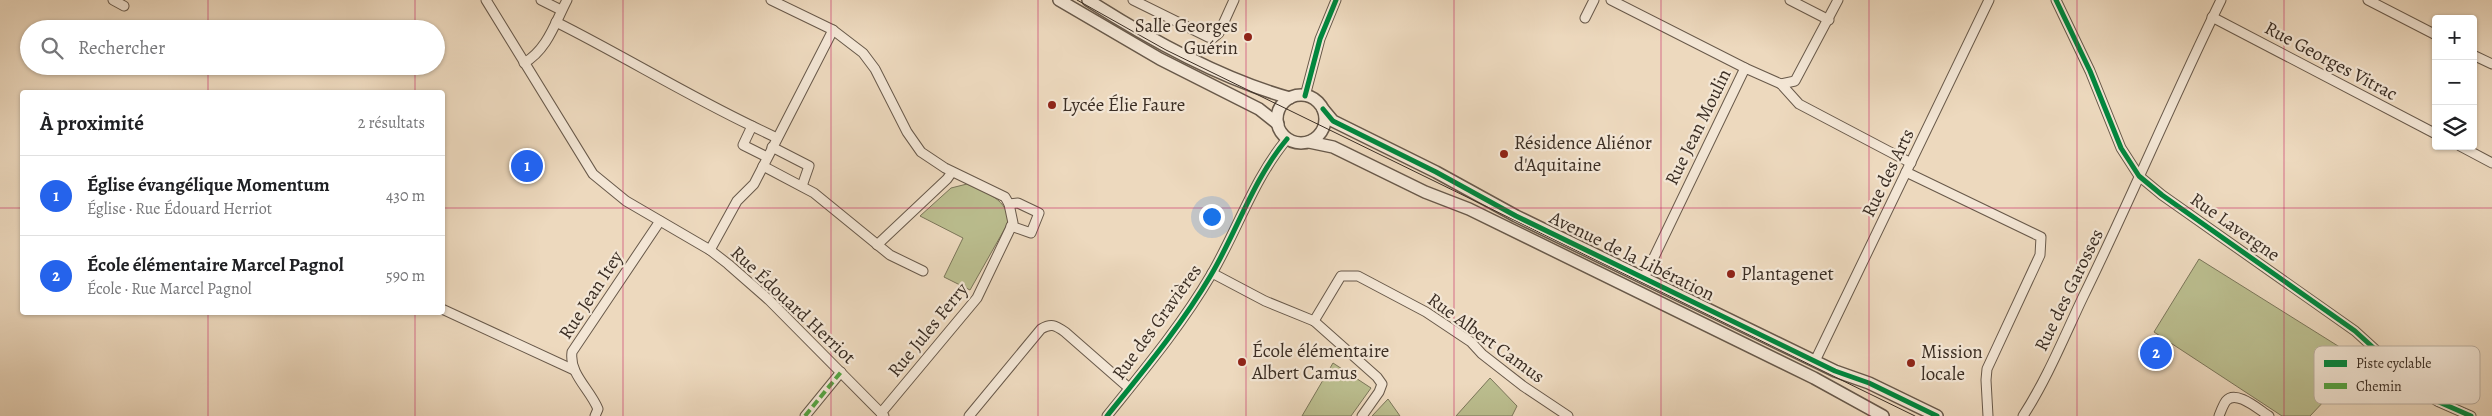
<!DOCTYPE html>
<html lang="fr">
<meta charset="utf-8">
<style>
body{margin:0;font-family:Alegreya,serif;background:#f6f6f6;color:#202124}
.controls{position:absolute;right:15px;top:15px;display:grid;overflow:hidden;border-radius:5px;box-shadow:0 1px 4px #0004}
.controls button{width:45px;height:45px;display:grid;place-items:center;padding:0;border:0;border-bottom:1px solid #e0e0e0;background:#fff;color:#202124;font:25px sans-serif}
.you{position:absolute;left:1211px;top:216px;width:18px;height:18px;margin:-12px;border:4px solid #fff;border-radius:50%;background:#1a73e8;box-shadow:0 0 0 8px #1a73e833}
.badge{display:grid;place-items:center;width:32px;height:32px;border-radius:50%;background:#2563eb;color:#fff;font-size:16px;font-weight:700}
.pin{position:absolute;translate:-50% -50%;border:2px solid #fff;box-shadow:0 1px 5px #0006}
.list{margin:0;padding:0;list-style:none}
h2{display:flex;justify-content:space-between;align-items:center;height:65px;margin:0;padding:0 20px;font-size:21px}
h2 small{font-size:16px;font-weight:400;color:#757577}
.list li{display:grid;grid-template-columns:32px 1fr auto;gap:15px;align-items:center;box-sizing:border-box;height:80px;padding:0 20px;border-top:1px solid #e0e0e0}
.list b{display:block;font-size:19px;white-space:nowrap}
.list p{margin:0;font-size:16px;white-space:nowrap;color:#757577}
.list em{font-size:16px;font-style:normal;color:#757577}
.icon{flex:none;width:28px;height:28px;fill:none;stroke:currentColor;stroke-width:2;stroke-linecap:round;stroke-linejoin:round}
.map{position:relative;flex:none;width:2492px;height:416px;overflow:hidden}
.search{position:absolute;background:#fff;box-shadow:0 1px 4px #0004;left:20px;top:20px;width:425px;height:55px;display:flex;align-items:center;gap:12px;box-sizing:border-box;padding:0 18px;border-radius:28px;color:#757577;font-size:19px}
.panel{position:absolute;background:#fff;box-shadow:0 1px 4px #0004;left:20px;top:90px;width:425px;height:225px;border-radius:5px}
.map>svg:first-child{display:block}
</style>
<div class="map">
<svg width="2492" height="416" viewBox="0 0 2492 416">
<rect width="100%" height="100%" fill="#edd9be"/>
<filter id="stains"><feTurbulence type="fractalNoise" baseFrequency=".004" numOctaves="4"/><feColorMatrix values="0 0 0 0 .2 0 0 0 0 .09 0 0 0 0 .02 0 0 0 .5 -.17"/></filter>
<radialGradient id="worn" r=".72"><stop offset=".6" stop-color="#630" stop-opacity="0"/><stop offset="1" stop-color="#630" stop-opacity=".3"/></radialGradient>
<!-- green -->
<g fill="#bbbe8f" stroke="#7b765a">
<path d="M967,184C986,193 1009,199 1008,223L970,290L944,277L963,238L920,216L951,188Z"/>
<path d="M2199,259L2362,361L2310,416H2282L2154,332Z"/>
<path d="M1333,363L1371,388L1351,416H1302Z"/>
<path d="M1490,378L1517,406L1512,416H1456Z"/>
<path d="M1388,399L1400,416H1372Z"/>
</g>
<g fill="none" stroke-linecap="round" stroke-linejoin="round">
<!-- minor casing -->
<g stroke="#68594a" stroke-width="11">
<g id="minor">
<path d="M113,0L124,6"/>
<path d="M486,0L593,174L626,201L710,250L728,264L769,300L884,416"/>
<path d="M541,0L561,10"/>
<path d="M771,0L833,30L863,53L875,69L907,132L921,152L945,168L1005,197L1009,204L1013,223L977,298L881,413"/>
<path d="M1133,0L1208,37L1213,38L1219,33L1234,0"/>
<path d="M1611,0L1745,68"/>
<path d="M1790,0L1829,20"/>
<path d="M2056,0L2090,71L2121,148L2139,176L2162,195L2355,331L2422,392L2439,402L2471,416"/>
<path d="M2368,0L2436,35"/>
<path d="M2212,17L2436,134"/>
<path d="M1585,18L1594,0"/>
<path d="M556,22C622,55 685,94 752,126L743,145L767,157"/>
<path d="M2473,55L2492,64"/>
<path d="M524,63C547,50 555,23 567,0"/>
<path d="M1781,84L1799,104L1911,163"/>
<path d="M1305,96L1320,39L1336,0"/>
<path d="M752,126L777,138"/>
<path d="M2460,146L2492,163"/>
<path d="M772,147L809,166L802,186"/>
<path d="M763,166L814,193L890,255L923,271"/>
<path d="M1906,172L2041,237L2040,255L1987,369L1986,380L1988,416"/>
<path d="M1009,204L1018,203L1039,213L1031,233L1011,226"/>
<path d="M877,245L947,179L952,172"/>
<path d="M710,250L737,201L754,184L833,30"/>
<path d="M1212,273L1265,301L1314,321L1341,276H1358L1426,312L1471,342L1482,354L1523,386L1568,416"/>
<path d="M1644,278L1745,68L1781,84L1795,81L1838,0"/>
<path d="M442,309L574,370"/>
<path d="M1314,321L1377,377L1382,384L1379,392L1362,416"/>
<path d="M1815,361L1989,0"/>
<path d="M595,416L598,409C590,389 569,374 572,352L660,221"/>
<path d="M805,416L841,372"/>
<path d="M969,416L1041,329C1051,323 1055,325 1065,332L1129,388"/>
<path d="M1107,416C1144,370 1181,326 1211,275C1237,231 1254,178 1287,139"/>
<path d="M2023,416C2047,379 2064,337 2083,297C2131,199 2173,98 2221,0"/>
<path d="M2219,416C2221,411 2223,405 2226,401C2236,389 2259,410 2269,416"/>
</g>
</g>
<!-- tertiary casing -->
<g stroke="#68594a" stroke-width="14">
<g id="tertiary">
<path d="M1059,0L1160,59L1259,109L1278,124"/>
<path d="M1088,0C1149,39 1221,79 1290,98"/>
<circle cx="1301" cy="119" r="24"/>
<path d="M1323,109L1333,121L1436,172L1516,216L1835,371L1869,383L1937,416"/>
<path d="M1309,142L1333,147L1425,192L1469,209L1814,378L1883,416"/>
</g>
</g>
<!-- minor -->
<use href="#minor" stroke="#f3e6d5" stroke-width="9"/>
<!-- tertiary -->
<use href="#tertiary" stroke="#f3e6d5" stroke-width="11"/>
<!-- tram -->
<path stroke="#3b2e24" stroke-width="1" d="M1077,0L1166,50L1915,416"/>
<!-- quiet -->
<path stroke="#54a442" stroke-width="4" stroke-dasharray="8 4" stroke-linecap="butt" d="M805,416L841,372"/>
<!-- cycleway casing -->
<g stroke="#f3e6d5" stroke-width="8">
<g id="cycleway">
<path d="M2056,0L2090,71L2121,148L2139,176L2162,195L2355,331L2422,392L2439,402L2471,416"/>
<path d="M1305,96L1320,39L1336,0"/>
<path d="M1323,109L1333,121L1436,172L1516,216L1835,371L1869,383L1937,416"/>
<path d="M1107,416C1144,370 1181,326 1211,275C1237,231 1254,178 1287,139"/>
</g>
</g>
<!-- cycleway -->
<use href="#cycleway" stroke="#00873e" stroke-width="5"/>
</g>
<!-- grid -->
<path fill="none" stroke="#c2185b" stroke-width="1" stroke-opacity="0.55" d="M208,0V29M415,0V29M623,0V416M831,0V416M1038,0V416M1246,0V416M1454,0V416M1661,0V416M1869,0V416M2077,0V416M2284,0V416M208,66V92M415,66V92M0,208H22M442,208H2492M208,312V416M415,312V416"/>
<!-- markers -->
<g fill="#8f2418" stroke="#f3e6d5" stroke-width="2">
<circle cx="1248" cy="37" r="5"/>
<circle cx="1052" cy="105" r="5"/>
<circle cx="1504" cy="154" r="5"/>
<circle cx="1731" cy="274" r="5"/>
<circle cx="1242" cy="362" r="5"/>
<circle cx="1911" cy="363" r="5"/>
</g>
<g text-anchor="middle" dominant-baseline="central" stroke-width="4.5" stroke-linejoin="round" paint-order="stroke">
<!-- poi labels -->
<g font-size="19" fill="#3b2e24" stroke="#f3e6d5" text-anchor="start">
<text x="1238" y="26" text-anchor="end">Salle Georges<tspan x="1238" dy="22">Guérin</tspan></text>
<text x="1062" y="105">Lycée Élie Faure</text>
<text x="1514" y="143">Résidence Aliénor<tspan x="1514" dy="22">d'Aquitaine</tspan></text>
<text x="1741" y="274">Plantagenet</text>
<text x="1252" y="351">École élémentaire<tspan x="1252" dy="22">Albert Camus</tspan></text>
<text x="1921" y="352">Mission<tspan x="1921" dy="22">locale</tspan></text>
</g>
<!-- street labels -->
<g font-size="19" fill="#3b2e24" stroke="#f3e6d5">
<text transform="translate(2331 61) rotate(28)">Rue Georges Vitrac</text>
<text transform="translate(1698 127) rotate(-64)">Rue Jean Moulin</text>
<text transform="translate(1888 173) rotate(-64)">Rue des Arts</text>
<text transform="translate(2235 227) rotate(35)">Rue Lavergne</text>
<text transform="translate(1632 256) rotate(26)">Avenue de la Libération</text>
<text transform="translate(2069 290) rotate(-64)">Rue des Garosses</text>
<text transform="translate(591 295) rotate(-57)">Rue Jean Itey</text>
<text transform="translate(793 305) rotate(43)">Rue Édouard Herriot</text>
<text transform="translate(1157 322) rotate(-54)">Rue des Gravières</text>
<text transform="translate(928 330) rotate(-51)">Rue Jules Ferry</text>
<text transform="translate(1486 338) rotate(36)">Rue Albert Camus</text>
</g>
</g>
<!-- legend -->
<rect x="2314" y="346" width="166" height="58" rx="8" fill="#f3e6d5" stroke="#bcafa0" stroke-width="1"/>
<rect x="2324" y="360" width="23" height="7" fill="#00873e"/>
<rect x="2324" y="383" width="23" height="6" fill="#54a442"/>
<g font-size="14" fill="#3b2e24">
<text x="2356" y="368">Piste cyclable</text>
<text x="2356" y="391">Chemin</text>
</g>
<rect width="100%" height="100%" filter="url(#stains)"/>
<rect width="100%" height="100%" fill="url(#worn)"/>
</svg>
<div class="controls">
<button>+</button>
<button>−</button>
<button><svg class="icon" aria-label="layers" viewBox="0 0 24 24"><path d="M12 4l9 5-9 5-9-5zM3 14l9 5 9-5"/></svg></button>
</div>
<div class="you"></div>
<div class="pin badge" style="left:527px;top:166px">1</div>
<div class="pin badge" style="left:2156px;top:353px">2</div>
<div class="search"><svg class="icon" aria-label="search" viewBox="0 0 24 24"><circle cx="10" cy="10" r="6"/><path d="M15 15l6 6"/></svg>Rechercher</div>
<section class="panel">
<h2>À proximité<small>2 résultats</small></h2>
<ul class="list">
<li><span class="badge">1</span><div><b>Église évangélique Momentum</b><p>Église · Rue Édouard Herriot</p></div><em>430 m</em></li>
<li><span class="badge">2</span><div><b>École élémentaire Marcel Pagnol</b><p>École · Rue Marcel Pagnol</p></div><em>590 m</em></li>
</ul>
</section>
</div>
